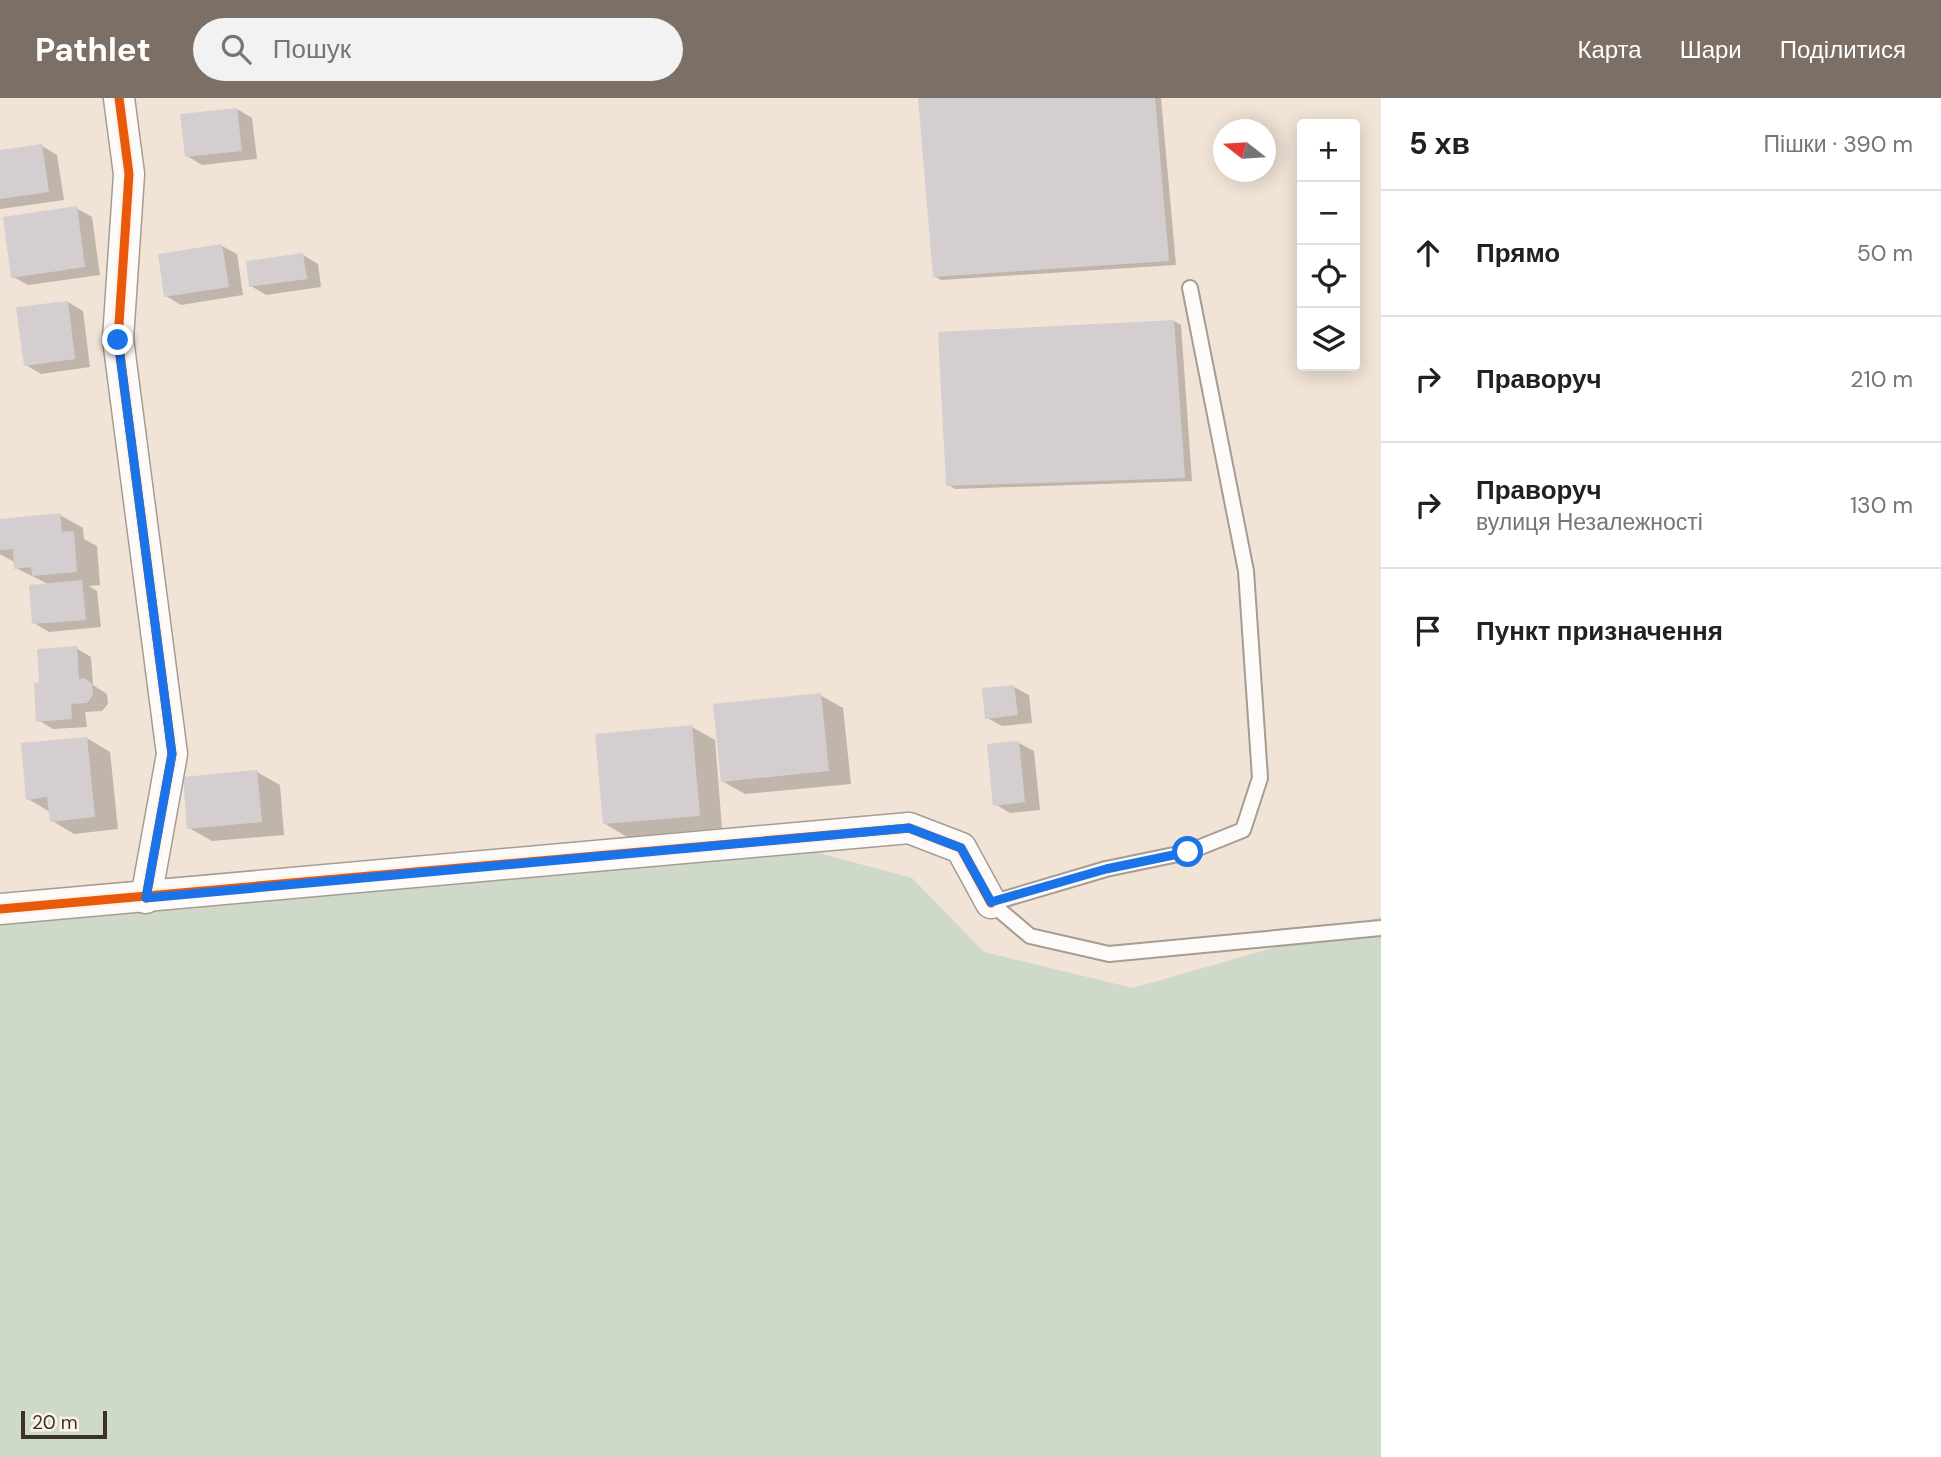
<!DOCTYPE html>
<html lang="uk">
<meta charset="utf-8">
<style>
body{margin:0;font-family:"DM Sans",sans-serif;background:#f2f2f2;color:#202124}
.controls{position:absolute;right:21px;top:21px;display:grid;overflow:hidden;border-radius:7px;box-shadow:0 4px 18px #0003}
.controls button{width:63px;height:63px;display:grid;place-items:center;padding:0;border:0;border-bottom:2px solid #e0e0e0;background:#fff;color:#202124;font:35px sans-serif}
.compass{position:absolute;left:1213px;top:21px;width:63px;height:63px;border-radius:50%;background:#fff;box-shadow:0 4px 18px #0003;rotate:287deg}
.scale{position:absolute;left:21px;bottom:18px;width:86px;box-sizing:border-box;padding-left:7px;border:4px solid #3b3129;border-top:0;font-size:19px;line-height:24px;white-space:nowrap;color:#3b3129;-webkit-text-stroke:5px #fdf2e9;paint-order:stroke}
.stop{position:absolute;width:21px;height:21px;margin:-16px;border:5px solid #1a73e8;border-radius:50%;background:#fff}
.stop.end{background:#1a73e8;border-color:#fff;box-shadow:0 2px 7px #0008}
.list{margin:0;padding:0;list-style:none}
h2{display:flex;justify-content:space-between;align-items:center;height:91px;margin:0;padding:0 28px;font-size:30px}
h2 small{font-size:23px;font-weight:400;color:#757577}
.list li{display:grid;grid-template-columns:46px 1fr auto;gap:21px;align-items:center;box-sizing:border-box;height:126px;padding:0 28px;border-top:2px solid #e0e0e0}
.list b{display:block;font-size:26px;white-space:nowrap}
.list p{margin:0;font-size:23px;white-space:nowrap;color:#757577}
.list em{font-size:23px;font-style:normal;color:#757577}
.icon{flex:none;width:38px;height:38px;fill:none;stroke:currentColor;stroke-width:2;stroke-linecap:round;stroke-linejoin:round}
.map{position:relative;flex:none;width:1381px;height:1359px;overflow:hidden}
header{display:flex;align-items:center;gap:42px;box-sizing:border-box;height:98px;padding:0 35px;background:#7b6f66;color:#fff}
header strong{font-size:33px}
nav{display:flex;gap:38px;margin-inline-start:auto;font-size:24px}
.search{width:490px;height:63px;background:#f2f2f2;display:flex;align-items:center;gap:18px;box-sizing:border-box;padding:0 24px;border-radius:38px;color:#757577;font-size:26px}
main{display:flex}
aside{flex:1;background:#fff}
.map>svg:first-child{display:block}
</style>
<header>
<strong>Pathlet</strong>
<div class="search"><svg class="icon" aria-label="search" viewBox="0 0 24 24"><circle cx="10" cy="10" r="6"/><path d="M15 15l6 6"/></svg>Пошук</div>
<nav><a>Карта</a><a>Шари</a><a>Поділитися</a></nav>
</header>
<main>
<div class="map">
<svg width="1381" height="1359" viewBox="0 0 1381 1359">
<rect width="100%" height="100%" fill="#f1e3d6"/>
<!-- green -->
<path fill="#ced9ca" d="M774,743L912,780L984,854L1133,890L1381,819V1359H0V811Z"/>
<!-- shadow -->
<g fill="#0003">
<path d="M919,0H1161L1176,167L941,182L934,178Z"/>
<path d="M237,11L252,20L257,61L202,67L187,58Z"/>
<path d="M42,48L57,57L64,102L0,111V54Z"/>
<path d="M76,110L92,119L100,177L28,187L13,179Z"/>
<path d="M222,148L237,156L243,197L181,207L166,198Z"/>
<path d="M303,157L318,166L321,189L266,197L251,188Z"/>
<path d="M68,204L83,213L90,269L41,276L26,267Z"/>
<path d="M1174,223L1181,227L1192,383L955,391L948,387Z"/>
<path d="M60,417L83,430L84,441L97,448L100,487L89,488L97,493L101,529L49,534L34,525L50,487L16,470V465L0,456V422Z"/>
<path d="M76,550L91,559L93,587L107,596L108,606L102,613L85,614L87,629L53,631L38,622Z"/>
<path d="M1014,589L1029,597L1032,625L1002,628L987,620Z"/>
<path d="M820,597L843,610L851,686L745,696L722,683Z"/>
<path d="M692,629L715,642L722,730L627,739L604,725Z"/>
<path d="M87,640L110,654L118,731L74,736L51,722L50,714L28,701Z"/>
<path d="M1019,645L1034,653L1040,712L1010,715L995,706Z"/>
<path d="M257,674L280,687L284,737L212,743L189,730Z"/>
</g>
<!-- building -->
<g fill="#d5ced0">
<path d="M918,0H1155L1169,163L933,179Z"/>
<path d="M237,10L242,53L185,59L180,16Z"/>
<path d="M42,46L49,94L0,101V52Z"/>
<path d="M77,108L85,169L11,180L3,119Z"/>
<path d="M222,146L229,189L164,199L158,156Z"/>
<path d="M303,155L307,181L249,189L246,163Z"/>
<path d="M68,203L75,261L24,268L16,209Z"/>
<path d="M1174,222L1185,380L946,388L938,234Z"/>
<path d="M60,415L62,434L74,433L77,474L32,478L31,469L14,471L13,451L0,452V421Z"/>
<path d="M82,482L86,522L32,526L29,487Z"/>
<path d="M77,548L79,581L85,580L92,586L93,597L87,605L71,606L72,621L36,624L34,585L39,584L37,551Z"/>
<path d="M1014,587L1018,617L985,621L982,590Z"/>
<path d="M821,595L829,673L721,684L713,606Z"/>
<path d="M692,627L700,718L603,726L595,636Z"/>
<path d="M87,639L95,719L50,724L47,699L26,702L21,645Z"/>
<path d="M1019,643L1025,704L993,708L987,646Z"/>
<path d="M257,672L262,724L187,731L183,679Z"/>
</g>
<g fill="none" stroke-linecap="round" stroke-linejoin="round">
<!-- service casing -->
<g stroke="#a69c92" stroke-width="18">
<g id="service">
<path d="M991,805L1106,771L1188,754L1243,732L1260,680L1246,473L1190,190"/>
<path d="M991,805L1030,838L1109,856L1381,830"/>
</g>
</g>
<!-- minor casing -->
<g stroke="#a69c92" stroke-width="33">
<g id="minor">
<path d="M119,0L129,76L118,241L172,656L146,800"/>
<path d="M0,811L909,730L961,750L991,805"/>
</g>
</g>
<!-- service -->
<use href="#service" stroke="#fdfbf9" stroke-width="14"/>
<!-- minor -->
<use href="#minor" stroke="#fdfbf9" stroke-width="30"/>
<!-- cycleway casing -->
<g stroke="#fdf2e9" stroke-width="13">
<g id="cycleway">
<path d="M119,0L129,76L118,241L172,656L146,800"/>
<path d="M0,811L909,730L961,750L991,805"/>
</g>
</g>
<!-- cycleway -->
<use href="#cycleway" stroke="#e8590c" stroke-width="9"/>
</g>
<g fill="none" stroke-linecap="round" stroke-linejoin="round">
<!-- route -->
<path stroke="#1a73e8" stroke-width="9" d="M118,242L172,656L146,800L909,730L961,750L991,804L1106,771L1188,754"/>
</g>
</svg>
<div class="controls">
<button>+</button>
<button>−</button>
<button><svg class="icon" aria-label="locate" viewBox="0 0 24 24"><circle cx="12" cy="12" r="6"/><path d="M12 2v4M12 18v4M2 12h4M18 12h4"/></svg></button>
<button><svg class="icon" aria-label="layers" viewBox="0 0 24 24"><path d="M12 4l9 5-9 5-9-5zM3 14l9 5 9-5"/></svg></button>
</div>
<svg class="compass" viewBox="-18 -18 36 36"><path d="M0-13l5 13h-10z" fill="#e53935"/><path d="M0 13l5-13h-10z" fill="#757577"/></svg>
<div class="scale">20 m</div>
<div class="stop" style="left:1188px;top:754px"></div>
<div class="stop end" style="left:118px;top:242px"></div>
</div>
<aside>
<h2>5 хв<small>Пішки · 390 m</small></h2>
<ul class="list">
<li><svg class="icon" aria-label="ahead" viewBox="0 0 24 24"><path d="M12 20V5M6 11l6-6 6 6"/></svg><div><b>Прямо</b></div><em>50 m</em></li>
<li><svg class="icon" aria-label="right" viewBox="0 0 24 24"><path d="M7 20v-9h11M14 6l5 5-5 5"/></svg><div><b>Праворуч</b></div><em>210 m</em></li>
<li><svg class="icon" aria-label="right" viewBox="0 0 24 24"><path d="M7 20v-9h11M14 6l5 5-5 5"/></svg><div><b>Праворуч</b><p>вулиця Незалежності</p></div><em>130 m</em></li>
<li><svg class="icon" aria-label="arrive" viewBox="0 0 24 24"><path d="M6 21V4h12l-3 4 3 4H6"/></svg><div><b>Пункт призначення</b></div></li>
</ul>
</aside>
</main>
